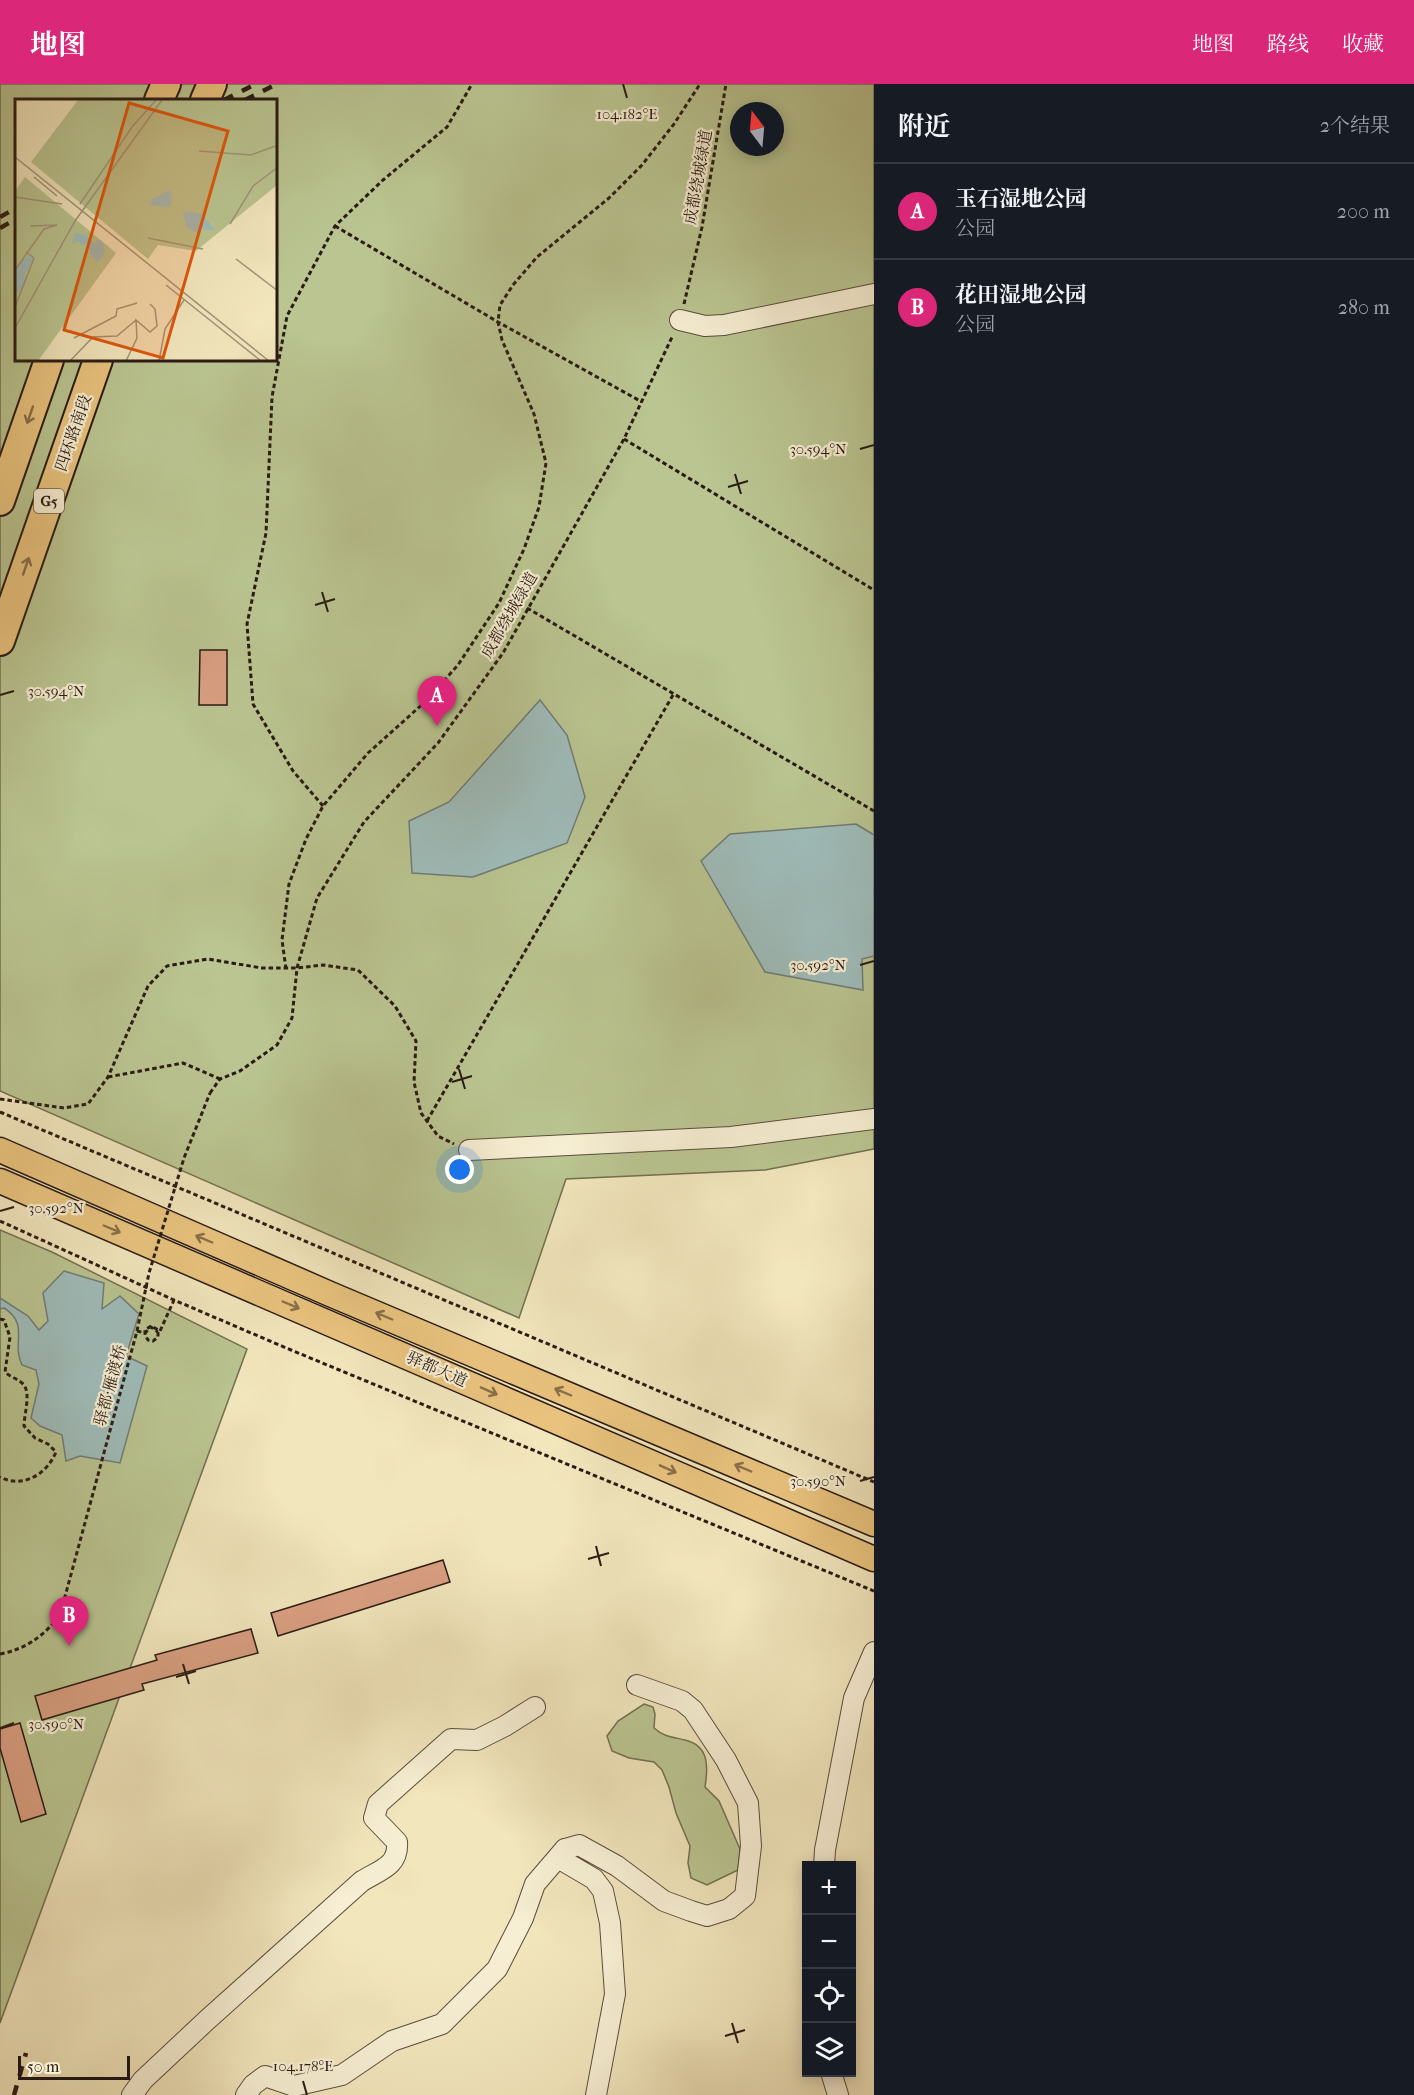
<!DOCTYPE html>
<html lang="zh">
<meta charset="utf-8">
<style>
body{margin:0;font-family:"IM FELL French Canon","Noto Serif SC",serif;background:#20242c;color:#f1f3f6}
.controls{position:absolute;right:18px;bottom:18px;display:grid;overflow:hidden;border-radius:0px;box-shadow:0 3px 15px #0003}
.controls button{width:54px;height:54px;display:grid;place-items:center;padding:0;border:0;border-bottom:2px solid #363941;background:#171b24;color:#f1f3f6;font:30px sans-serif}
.compass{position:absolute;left:730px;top:18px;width:54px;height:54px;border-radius:50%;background:#171b24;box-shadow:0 3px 15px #0003;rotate:344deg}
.scale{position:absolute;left:18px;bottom:15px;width:112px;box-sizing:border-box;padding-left:6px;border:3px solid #291b14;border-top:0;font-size:16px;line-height:21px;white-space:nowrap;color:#291b14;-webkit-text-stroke:4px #f7efd4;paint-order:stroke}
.you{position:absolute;left:460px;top:1086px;width:21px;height:21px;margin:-15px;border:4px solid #fff;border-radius:50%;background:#1a73e8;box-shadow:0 0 0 9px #1a73e833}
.badge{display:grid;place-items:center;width:39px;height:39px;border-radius:50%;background:#db2777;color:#fff;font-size:20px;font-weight:700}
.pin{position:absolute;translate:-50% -50px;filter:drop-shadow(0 2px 3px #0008)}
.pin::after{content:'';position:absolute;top:32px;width:21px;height:18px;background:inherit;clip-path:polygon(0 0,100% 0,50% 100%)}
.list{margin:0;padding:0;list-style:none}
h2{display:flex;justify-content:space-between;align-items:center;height:78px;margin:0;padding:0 24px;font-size:26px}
h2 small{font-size:20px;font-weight:400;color:#9ea1a6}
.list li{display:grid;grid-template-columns:39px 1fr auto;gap:18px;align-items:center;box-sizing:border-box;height:96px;padding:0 24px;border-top:2px solid #363941}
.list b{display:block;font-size:22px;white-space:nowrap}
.list p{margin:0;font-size:20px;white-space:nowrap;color:#9ea1a6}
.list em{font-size:20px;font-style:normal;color:#9ea1a6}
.icon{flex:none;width:33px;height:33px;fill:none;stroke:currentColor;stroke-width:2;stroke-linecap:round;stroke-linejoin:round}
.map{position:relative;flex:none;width:874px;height:2011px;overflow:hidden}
header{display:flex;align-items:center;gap:36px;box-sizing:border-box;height:84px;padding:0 30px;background:#db2777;color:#fff}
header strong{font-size:28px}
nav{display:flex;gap:33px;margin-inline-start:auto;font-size:21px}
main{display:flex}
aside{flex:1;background:#171b24}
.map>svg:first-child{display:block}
</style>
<header>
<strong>地图</strong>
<nav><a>地图</a><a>路线</a><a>收藏</a></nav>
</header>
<main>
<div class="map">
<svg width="874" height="2011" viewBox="0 0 874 2011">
<rect width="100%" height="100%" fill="#f2e6bd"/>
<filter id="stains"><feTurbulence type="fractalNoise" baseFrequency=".00333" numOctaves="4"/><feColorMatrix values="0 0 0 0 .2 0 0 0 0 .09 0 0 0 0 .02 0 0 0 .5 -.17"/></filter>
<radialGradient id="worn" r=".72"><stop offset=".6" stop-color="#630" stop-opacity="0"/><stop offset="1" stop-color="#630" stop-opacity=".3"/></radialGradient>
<!-- green -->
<g fill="#bac591" stroke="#727052" stroke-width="1.5" fill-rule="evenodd">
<path d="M0,0H874V1065L765,1086L566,1095L519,1234L0,1007ZM16,16H276V276H16ZM739,27H775V63H739Z"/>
<path d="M0,1146L52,1168L247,1265L0,1939Z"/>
<path d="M644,1620L653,1623L655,1630L654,1644C664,1653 673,1653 685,1656C710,1662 708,1684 705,1703L719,1717L740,1765L738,1786L707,1801L691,1794L688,1779L690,1762L676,1729L669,1703L662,1686L654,1678L629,1674L612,1667L607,1652L618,1637Z"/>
</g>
<!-- water -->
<g fill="#9fbdbb" stroke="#707c78" stroke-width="1.5">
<path d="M540,616L567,651L585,713L567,759L473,793L412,789L409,737L449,718Z"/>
<path d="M856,740L874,751V872L862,875L863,906L765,888L701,777L730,750Z"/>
<path d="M64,1187L104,1199L102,1225L120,1212L139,1230L126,1272L147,1282L120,1379L80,1372L66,1377L62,1351L40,1342L31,1334L39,1300L36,1286L22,1281C11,1259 30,1240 4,1224L0,1225V1214L28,1232L39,1246L48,1237L43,1209Z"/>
</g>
<!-- building -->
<g fill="#d99f81" stroke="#291b14" stroke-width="1.5">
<path d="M200,566H227V621H199Z"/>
<path d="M443,1476L450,1498L278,1552L271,1529Z"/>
<path d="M251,1545L258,1569L142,1600L144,1606L42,1636L35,1612L157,1576L155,1571Z"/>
<path d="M20,1639L46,1730L21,1738L0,1664V1645Z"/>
</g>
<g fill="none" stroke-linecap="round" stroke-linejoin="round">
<!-- minor casing -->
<g stroke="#5b4e3e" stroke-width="22">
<g id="minor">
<path d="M680,236L705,242L724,241L874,210"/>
<path d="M469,1066L731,1053L874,1035"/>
<path d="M824,1782L825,1766L854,1614L874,1568"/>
<path d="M831,1988L838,2011"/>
<path d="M132,2011L143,1996L207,1936L362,1797C380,1786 399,1782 397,1758L374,1734L378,1720L451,1655L477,1656L505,1642L535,1623"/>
<path d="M246,2011L253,2001L265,1992L294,2002L342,1991L392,1957L442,1940L497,1885L523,1834L535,1800L565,1765"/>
<path d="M596,2011L615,1910L610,1839L603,1807L594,1795L565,1778V1765L579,1761L617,1782L664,1817L691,1827L707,1832L729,1825L745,1812L751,1762L748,1719L726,1676L693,1626L682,1617L637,1601"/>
</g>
</g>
<!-- major casing -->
<g stroke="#291b14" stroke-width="27">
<g id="major">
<path d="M0,1066L330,1210L874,1440"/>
<path d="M0,1097L874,1475"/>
</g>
</g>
<!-- highway casing -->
<g stroke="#291b14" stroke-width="32">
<g id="highway">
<path d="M159,16L166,0"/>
<path d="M205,16L212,0"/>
<path d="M0,417L49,276"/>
<path d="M0,557L98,276"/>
</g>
</g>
<!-- path -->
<g stroke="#291b14" stroke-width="3" stroke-dasharray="4.5 3" stroke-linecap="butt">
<path d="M335,142L498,238L642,318"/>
<path d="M684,220L702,143L726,0"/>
<path d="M624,355L874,506"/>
<path d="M527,524L874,727"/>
<path d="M323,722L293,687L253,620L247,540L266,449L272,313L287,232L335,142L383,96L447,43L472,0"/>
<path d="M286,885L282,856L289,800L306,755L323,722L368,669L426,617L458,581L499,519L524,465L539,423L546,379L534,330L502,256L498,238L500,221L513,201L537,173L609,114L642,81L674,40L700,0"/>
<path d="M108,993L183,979L220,995"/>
<path d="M210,1009L220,995L240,987L277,961L292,934L297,884L317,814L364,738L438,659L503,569L624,355L673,251"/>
<path d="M0,1015L64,1024L88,1020L108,993L148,902L167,882L208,875L262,884H297L323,881L358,886L395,922L416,957L414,998L421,1029L438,1052L454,1060"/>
<path d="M0,1028L874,1398"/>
<path d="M427,1037L673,611"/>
<path d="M0,1137L174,1216L291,1266L874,1507"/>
<path d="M0,1235L4,1236L10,1253L5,1288C10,1293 16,1294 22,1299C32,1307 24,1330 24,1342L35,1354L48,1360L56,1368C47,1390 23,1405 0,1393"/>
<path d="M158,1248V1253L153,1257L148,1256L145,1251V1246L151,1242L160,1247L174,1216"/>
</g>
<!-- minor -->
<use href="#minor" stroke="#f7efd4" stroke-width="20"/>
<!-- major -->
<use href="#major" stroke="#e9c37e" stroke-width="24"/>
<!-- highway -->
<use href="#highway" stroke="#e9c37e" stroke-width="28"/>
<!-- rail -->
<g stroke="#291b14" stroke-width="4.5" stroke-dasharray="10 10" stroke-linecap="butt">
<path d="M224,16L256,0"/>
<path d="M245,16L277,0"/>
<path d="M0,133L16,124"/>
<path d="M0,144L16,135"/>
<path d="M14,2011L26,1969"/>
</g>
<!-- path-bridge -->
<g stroke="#291b14" stroke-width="3" stroke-dasharray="4.5 3" stroke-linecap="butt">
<path d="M137,1247L145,1249L151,1243L158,1248"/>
<path d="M0,1570C26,1565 44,1552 60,1531L137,1247L149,1189L184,1074L210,1009"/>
</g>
</g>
<!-- one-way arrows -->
<defs><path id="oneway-shaft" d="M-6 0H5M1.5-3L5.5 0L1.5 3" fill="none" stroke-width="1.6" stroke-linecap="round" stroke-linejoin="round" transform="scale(1.5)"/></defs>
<g stroke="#896f49">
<use href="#oneway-shaft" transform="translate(30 331) rotate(109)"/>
<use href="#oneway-shaft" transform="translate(26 482) rotate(-71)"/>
<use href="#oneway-shaft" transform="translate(112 1145) rotate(23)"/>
<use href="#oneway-shaft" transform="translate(204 1155) rotate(-157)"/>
<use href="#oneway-shaft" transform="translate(291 1221) rotate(23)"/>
<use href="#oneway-shaft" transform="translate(384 1232) rotate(-157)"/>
<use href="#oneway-shaft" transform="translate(489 1307) rotate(24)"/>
<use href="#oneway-shaft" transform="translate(563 1308) rotate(-157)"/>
<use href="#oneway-shaft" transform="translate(743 1384) rotate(-157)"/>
<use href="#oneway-shaft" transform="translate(668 1385) rotate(24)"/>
</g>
<!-- ticks -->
<path fill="none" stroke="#291b14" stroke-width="2" d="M623,0L627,14M860,365L874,361M735,390L741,410M728,403L748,397M322,508L328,528M315,521L335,515M0,611L14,607M860,881L874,877M459,985L465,1005M452,998L472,992M0,1127L14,1123M860,1397L874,1393M596,1462L601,1482M588,1475L609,1469M183,1580L189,1600M176,1593L196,1587M0,1644L14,1639M732,1939L738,1959M725,1952L745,1946M303,1997L307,2011"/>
<g text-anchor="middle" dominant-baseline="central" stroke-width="4.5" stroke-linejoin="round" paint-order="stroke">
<!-- shield labels -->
<rect fill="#f7efd4" stroke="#675b4e" stroke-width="1.5" x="34" y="405" width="30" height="24" rx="4.5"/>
<g font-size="15" font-weight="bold" fill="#291b14">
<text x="49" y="417">G5</text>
</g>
<!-- street labels -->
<g font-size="16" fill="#291b14" stroke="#f7efd4">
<text transform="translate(698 93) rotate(-80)">成都绕城绿道</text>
<text transform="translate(73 349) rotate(-71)">四环路南段</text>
<text transform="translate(509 531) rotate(-60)">成都绕城绿道</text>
<text transform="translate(437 1285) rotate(24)">驿都大道</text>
<text transform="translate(110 1301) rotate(-75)">驿都·雁渡桥</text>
</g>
</g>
<!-- overview -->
<g transform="translate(15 15)">
<rect width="262" height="262" fill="#f2e6bd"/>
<path d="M63,1H262V86L181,152L143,146L133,160L16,63ZM10,78L101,154L23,262H0V92Z" fill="#bac591"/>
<path d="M155,91L157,103L154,108L135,106L137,100ZM173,112L187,115L200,131L184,130L183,134L172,129L168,114ZM60,134L71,136L79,145L83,140L87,142L90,153L83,163L75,155V142L68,147L63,142L57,145ZM14,157L18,160L9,177L11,181L5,193H0V175L5,162Z" fill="#9fbdbb"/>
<path fill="none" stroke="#a29579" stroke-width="1.5" d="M184,52L236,56L263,46M0,58L254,262M19,78L42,97M0,98L47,105M65,105L117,28L141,1M215,125L238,87L263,68M133,139L188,150M221,160L263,192M0,171L29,130L42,126L15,127M151,186L246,262M0,208L19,159L11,153M0,229L60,122L147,1M59,239L101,217L102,210L122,204M55,262L78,238L102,237L121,221M111,262L122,239L121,221L135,233L142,227L140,210L135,205M144,262L150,230L169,201"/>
<path fill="#de560c" fill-opacity="0.15" stroke="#de560c" stroke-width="3" d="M114,4L213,32L148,259L49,231Z"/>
<rect width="262" height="262" fill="none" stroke="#291b14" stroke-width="3"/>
</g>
<g font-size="15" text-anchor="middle" fill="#291b14" stroke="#f7efd4" stroke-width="4.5" stroke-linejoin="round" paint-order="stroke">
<text x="627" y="35">104.182°E</text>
<text x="818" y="370">30.594°N</text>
<text x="56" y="612">30.594°N</text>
<text x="818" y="886">30.592°N</text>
<text x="56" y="1129">30.592°N</text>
<text x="818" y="1402">30.590°N</text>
<text x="56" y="1645">30.590°N</text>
<text x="303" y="1987">104.178°E</text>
</g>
<rect width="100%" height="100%" filter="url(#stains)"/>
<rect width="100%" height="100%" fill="url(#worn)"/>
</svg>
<div class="controls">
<button>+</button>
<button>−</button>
<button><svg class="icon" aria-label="locate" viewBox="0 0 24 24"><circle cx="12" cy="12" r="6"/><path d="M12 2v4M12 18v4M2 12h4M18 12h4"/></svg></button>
<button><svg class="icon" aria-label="layers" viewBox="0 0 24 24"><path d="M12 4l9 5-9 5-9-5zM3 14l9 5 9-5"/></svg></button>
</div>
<svg class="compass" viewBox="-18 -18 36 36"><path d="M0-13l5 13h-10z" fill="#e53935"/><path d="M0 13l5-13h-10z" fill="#9ea1a6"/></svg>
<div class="scale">50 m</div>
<div class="you"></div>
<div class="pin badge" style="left:437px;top:642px">A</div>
<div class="pin badge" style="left:69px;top:1562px">B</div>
</div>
<aside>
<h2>附近<small>2个结果</small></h2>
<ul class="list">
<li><span class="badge">A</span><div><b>玉石湿地公园</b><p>公园</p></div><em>200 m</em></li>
<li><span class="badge">B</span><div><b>花田湿地公园</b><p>公园</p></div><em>280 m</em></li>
</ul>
</aside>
</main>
